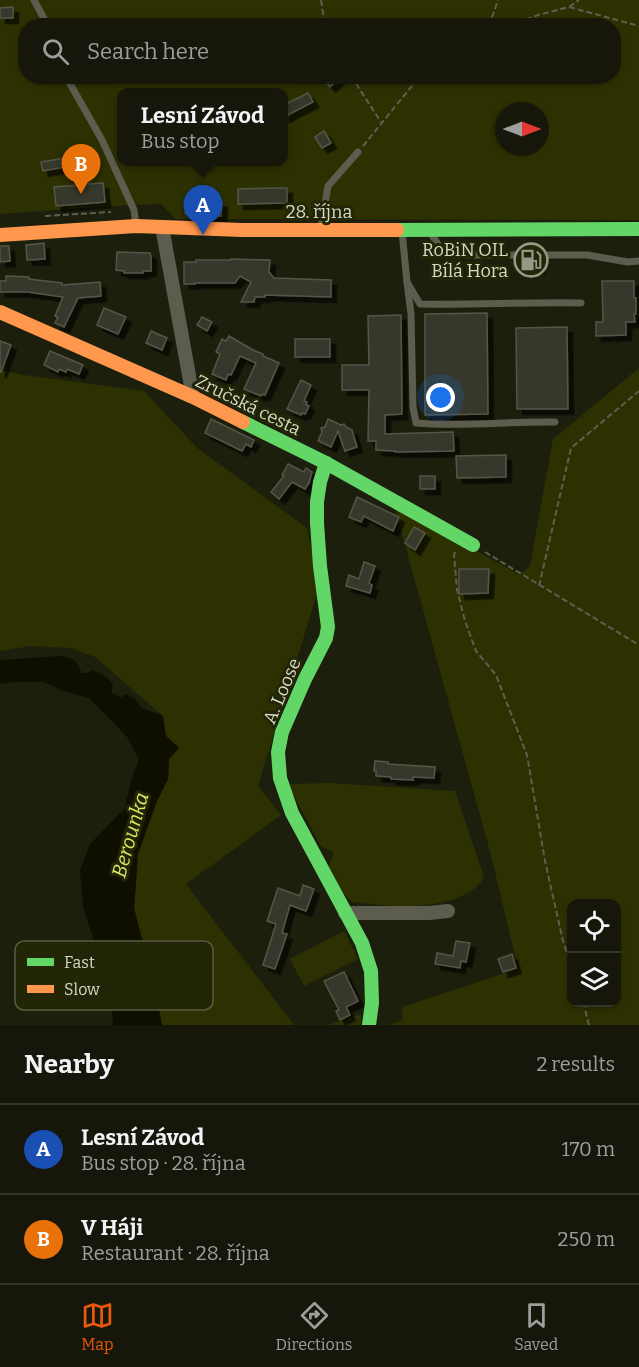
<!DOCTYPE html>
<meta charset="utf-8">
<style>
body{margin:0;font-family:Bitter,serif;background:#232418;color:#f1f3f6}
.controls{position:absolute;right:18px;bottom:18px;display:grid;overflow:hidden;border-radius:12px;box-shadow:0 2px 4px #0004}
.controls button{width:54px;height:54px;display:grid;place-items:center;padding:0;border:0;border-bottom:2px solid #35362b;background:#16170a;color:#f1f3f6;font:30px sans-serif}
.compass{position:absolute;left:495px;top:102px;width:54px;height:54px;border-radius:50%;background:#16170a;box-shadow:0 2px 4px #0004;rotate:90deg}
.you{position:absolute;left:441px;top:398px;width:21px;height:21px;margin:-15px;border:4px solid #fff;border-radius:50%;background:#1a73e8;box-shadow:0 0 0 9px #1a73e833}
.badge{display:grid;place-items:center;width:39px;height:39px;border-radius:50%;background:#ea580c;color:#fff;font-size:20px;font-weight:700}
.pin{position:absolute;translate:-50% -50px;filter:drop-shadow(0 2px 3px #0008)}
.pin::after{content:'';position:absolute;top:32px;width:21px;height:18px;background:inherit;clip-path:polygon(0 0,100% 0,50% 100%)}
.popup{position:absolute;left:117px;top:88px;width:171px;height:78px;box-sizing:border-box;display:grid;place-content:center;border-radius:12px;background:#16170a;filter:drop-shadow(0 2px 4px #0005);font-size:20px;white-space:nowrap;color:#9e9f9c}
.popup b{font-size:22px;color:#f1f3f6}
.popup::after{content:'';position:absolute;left:50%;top:100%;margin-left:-12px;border:12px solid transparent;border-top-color:#16170a}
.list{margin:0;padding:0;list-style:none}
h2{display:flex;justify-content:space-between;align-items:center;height:78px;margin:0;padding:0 24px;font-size:26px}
h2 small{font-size:20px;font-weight:400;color:#9e9f9c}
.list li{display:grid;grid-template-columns:39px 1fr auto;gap:18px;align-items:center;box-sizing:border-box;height:90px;padding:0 24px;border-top:2px solid #35362b}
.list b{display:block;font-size:22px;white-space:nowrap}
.list p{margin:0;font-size:20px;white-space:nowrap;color:#9e9f9c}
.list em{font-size:20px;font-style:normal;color:#9e9f9c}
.icon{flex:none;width:33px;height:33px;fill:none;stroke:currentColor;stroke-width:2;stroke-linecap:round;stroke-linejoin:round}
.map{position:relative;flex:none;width:639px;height:1025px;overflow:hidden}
.search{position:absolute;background:#16170a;box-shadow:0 2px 4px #0004;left:18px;right:18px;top:18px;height:66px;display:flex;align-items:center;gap:15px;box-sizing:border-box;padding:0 21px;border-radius:24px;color:#9e9f9c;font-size:22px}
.sheet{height:258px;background:#16170a}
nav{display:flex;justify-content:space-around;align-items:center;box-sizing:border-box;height:84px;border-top:2px solid #35362b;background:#16170a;font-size:16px;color:#9e9f9c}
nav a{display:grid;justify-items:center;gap:3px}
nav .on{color:#ea580c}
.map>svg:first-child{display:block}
</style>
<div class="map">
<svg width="639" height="1025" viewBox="0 0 639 1025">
<defs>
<filter id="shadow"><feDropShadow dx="5.5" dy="5.5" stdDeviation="0" flood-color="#0009"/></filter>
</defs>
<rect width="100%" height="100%" fill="#1d1f0d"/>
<!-- green -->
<g fill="#2d3102" fill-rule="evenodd">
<path d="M0,0H639V220L176,219L161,204L111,206L0,214ZM26,26H614V76H26ZM122,92H284V162H122ZM504,111H540V147H504Z"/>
<path d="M639,368V1025H389L403,1020L402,1007L518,969L491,855L394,505L520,575L530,566L553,439ZM572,904H616V1002H572Z"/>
<path d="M0,370L24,375L144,391L197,448L307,528L320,584L258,786L281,815L186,884L294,1025H162L154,985L134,908L138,854L157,801L168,779L169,759L179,748L166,736L163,716L95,657L71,648L30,646L0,651Z"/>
<path d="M329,783L455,791L484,877C473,899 435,905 413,906C393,907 372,904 352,902L343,893L329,865L334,853L321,846L290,789V784Z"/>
<path d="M344,931L358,959L304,986L290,959Z"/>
<path d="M361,1014V1025H328Z"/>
</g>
<!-- water -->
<path fill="#0e0f01" d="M62,656L75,660L82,673H89L92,670C101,674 108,676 113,686L111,692L121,698L125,694L134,698L142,708L163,716L166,736L179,748L169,759L168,779L157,801L138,854L134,908L154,985L162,1025H113L111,994L83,907L80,870L90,844L125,808L131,780L139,760L127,737L89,698L63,691L44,682H14L0,684V660Z"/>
<!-- building -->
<g fill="#363829" stroke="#545647" stroke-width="1.5" filter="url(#shadow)">
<path d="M13,7V18H0V8Z"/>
<path d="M321,76H342L330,87Z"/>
<path d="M308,93L313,102L284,117V105Z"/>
<path d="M324,131L331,143L322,148L315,137Z"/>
<path d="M76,156L77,165L43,171L41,162Z"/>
<path d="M89,178V184L103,183L105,202L56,206L54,187L79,185L78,179Z"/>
<path d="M275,188H287V203L238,204V189Z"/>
<path d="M195,196L212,197V201L222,202L221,216L185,214L186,200L194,201Z"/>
<path d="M44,243L45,259L27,260L26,245Z"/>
<path d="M0,246H9L10,261L0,262Z"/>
<path d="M117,252L150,253L151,256V271H143V273H124V271L116,270Z"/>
<path d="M231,259L270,260L269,272L274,278L331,280V297L265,295V297H255L254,302H241L251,282L240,276L235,283H195V284H184V262H196V260H231Z"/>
<rect x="529" y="261" width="10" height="7"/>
<path d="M6,276L29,277V279L62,283V285L100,282L101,296L78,298L64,327L55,323L58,317L55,316L63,297L28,292H0V281H6Z"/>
<path d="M602,281H634V298H636V314H634L635,322H626V335L596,336V322H603Z"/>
<path d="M104,308L126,317L118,334L97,325Z"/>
<path d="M487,313L488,414L425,415V314Z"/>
<path d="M401,315L402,414L385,415V434L453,432L454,451L395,452V451L376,450V441H368L369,390H342V365H369L368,316Z"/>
<path d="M202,317L212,322L207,331L197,325Z"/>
<path d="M567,327L568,409H517L516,328Z"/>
<path d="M151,331L167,338L162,350L146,343Z"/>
<path d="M229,336L253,350L263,354V356L279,363L265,395L262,394L261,396L244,389L256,363L240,356L231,375L228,374L226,380L212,374L220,354L216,352L222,339L226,341Z"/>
<rect x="295" y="339" width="35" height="18"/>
<path d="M0,341L11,345L1,372H0Z"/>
<path d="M50,351L83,365L79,374L67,369L66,372L59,369L58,372L44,365Z"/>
<path d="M301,380L311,385L304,401L307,402L306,405L309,406L305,414L302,413L301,415L287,409Z"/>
<path d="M211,419L254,440L251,447L246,444L242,451L205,433Z"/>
<path d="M328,419L341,425L344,424L346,427L352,430L357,447L345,451L338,431L331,447L318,441L322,432L321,428L325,427Z"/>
<path d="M506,455V477L457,478L456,456Z"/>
<path d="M288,464L304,472L306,468L312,472L309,483L305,489L292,482L279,499L271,492L284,476L282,475Z"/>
<rect x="420" y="476" width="15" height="13"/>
<path d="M357,497L399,517L393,531L364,516L361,522L349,517Z"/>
<path d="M414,527L425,533L415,550L405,543Z"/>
<path d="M364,562L375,566L369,583L372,585L370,593L346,586L349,575L359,579Z"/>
<path d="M459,569H489L488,593L459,594Z"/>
<path d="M375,761L388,762V764L435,767L434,778L413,777V780L391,779V777L376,776V771H374Z"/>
<path d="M303,885L314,889L306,911L290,905L282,933L287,934L275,969L263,965L276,924L267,921L278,888L300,896Z"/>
<path d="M456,941L470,943L466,962L461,961L460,968L435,964L437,953L453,956Z"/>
<path d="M512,954L516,968L503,972L498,959Z"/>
<path d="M344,972L358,1001L346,1007L350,1015L340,1020L336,1011L339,1010L324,981Z"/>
</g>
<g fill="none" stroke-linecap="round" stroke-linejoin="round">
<!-- path -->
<g stroke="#5d5f51" stroke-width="2" stroke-dasharray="6 3" stroke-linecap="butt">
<path d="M321,0L325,26"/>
<path d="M569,7L639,26"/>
<path d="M489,26L498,0"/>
<path d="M509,26L538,15L569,7L579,0"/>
<path d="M351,76L381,122"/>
<path d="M363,146L420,76"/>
<path d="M45,216L111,212"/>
<path d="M455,552L454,555L457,590L465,621L476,651L496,675L527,755L545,861L563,941L572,968"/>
<path d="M485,552L639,645"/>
<path d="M539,586L571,448L639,391"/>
<path d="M583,1002L589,1025"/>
</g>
<!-- lane -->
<g stroke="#5c5d4f" stroke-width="7">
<path d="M34,0L48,26"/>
<path d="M67,76L69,82L102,140L134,210L136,226"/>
<path d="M321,227L328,186L358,152"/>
<path d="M402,231L407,282L420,304C474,305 527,302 581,303"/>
<path d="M430,232L445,255H587L628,262L639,261"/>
<path d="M407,282L411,314L413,407L416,423C462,427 509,421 555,422"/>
</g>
<!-- street -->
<g stroke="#5c5d4f" stroke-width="14">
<path d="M162,227L193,397"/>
<path d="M345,913H429L448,911"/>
</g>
<!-- fast -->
<g stroke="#63d668" stroke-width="14">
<path d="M397,230L639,229"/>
<path d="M243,422L326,463L473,545"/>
<path d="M326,463L320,482L317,502V523L320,566L328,627L326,638L305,679L282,732L278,752L280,778L292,813L362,943L371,971L372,1003L369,1025"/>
</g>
<!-- slow -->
<g stroke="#ff974d" stroke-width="14">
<path d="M0,235L136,226L242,230H397"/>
<path d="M0,312L193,397L243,422"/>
</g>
</g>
<!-- icons -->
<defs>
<g id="fuel-ring" transform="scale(1.725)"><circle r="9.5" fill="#232606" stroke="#959885" stroke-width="1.5"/><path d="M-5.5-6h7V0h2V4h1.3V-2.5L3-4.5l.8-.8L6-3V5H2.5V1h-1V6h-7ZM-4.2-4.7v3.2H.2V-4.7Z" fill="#959885"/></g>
</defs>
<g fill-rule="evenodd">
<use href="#fuel-ring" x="531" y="260"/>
</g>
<g text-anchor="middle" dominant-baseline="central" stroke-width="6" stroke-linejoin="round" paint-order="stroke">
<!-- street labels -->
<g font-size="18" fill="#d6d9c6" stroke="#232606">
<text x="319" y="212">28. října</text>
<text transform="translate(248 405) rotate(26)">Zručská cesta</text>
<text transform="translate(282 691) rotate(-67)">A. Loose</text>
</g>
<!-- poi labels -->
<g font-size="18" fill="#d6d9c6" stroke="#232606" text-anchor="end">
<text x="508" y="250">RoBiN OIL<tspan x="508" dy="21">Bílá Hora</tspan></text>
</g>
<!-- water labels -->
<g font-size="20" font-style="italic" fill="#dbe864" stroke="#232606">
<text transform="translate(130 835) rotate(-74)">Berounka</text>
</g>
</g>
<!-- legend -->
<rect x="15" y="941" width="198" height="69" rx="9" fill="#232606" stroke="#595c40" stroke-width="1.5"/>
<rect x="27" y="958" width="27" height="8" fill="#63d668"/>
<rect x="27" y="985" width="27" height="8" fill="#ff974d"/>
<g font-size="16" fill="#d6d9c6">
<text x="64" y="968">Fast</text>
<text x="64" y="995">Slow</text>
</g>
</svg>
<div class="controls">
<button><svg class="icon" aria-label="locate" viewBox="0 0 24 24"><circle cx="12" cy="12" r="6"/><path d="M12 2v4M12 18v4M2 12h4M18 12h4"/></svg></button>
<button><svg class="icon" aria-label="layers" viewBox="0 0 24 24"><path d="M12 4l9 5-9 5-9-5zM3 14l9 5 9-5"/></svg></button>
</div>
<svg class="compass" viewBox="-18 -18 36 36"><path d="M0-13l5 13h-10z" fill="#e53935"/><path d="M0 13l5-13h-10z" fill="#9e9f9c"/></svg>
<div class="you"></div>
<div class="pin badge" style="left:203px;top:235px;background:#1a4fb4">A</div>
<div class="popup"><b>Lesní Závod</b>Bus stop</div>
<div class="pin badge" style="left:81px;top:194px;background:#e8710a">B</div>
<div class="search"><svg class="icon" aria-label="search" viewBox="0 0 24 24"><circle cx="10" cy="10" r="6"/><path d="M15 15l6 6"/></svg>Search here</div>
</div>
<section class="sheet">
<h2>Nearby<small>2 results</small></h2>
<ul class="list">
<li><span class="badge" style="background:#1a4fb4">A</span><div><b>Lesní Závod</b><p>Bus stop · 28. října</p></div><em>170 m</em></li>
<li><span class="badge" style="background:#e8710a">B</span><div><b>V Háji</b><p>Restaurant · 28. října</p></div><em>250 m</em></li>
</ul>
</section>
<nav>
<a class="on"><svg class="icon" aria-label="map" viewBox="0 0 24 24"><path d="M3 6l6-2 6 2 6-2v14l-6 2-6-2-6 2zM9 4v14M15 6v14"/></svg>Map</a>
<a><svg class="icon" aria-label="directions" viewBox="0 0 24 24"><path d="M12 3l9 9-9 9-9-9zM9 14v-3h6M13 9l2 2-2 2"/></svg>Directions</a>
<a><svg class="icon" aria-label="saved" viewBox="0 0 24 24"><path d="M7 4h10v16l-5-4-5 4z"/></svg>Saved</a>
</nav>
